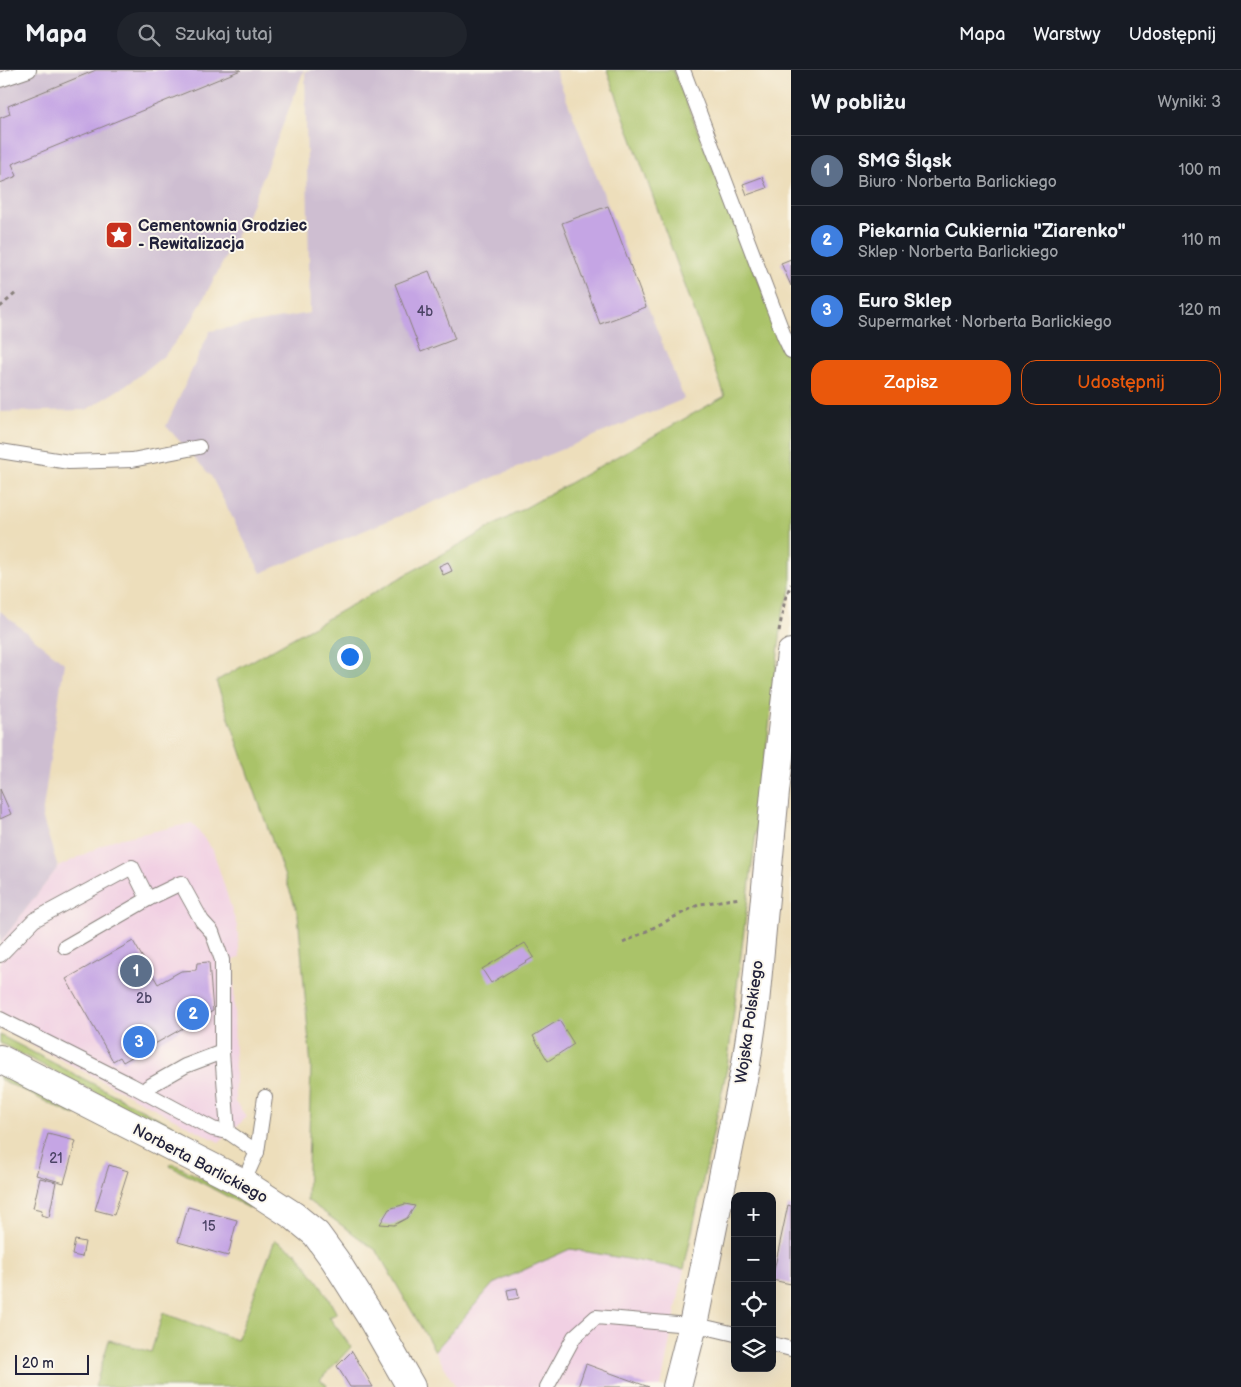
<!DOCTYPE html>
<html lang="pl">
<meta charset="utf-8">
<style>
body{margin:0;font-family:"Balsamiq Sans",sans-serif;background:#20242c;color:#f1f3f6}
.controls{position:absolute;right:15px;bottom:15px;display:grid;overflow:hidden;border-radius:10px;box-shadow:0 5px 20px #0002}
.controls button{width:45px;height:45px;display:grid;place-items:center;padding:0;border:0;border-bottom:1px solid #363941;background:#171b24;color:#f1f3f6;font:25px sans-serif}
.scale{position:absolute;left:15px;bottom:12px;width:74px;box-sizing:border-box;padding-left:5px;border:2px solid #22223b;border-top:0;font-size:14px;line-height:18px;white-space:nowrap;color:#22223b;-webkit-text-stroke:4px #fbf7ec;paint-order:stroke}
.you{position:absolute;left:349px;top:586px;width:18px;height:18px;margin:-12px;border:4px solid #fff;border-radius:50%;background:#1a73e8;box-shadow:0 0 0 8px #1a73e833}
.badge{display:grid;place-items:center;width:32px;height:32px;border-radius:50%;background:#ea580c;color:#fff;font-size:16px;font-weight:700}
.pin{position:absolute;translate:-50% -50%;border:2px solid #fff;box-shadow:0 1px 5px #0006}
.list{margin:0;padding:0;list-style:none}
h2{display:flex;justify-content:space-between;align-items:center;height:65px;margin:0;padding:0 20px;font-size:21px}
h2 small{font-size:16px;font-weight:400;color:#9ea1a6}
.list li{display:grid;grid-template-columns:32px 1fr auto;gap:15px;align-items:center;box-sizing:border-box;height:70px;padding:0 20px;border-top:1px solid #363941}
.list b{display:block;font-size:19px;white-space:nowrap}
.list p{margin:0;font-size:16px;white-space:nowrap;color:#9ea1a6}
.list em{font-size:16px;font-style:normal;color:#9ea1a6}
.actions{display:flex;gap:10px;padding:15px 20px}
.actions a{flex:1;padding:11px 0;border:1px solid #ea580c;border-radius:15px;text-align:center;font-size:18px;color:#ea580c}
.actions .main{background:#ea580c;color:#fff}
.icon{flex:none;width:28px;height:28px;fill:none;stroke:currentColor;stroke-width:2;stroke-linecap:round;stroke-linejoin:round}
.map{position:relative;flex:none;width:791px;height:1317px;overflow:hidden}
header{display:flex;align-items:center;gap:30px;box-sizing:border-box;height:70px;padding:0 25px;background:#171b24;border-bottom:1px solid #363941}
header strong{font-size:24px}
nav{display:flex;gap:28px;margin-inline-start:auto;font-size:18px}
.search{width:350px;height:45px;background:#20242c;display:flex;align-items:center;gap:12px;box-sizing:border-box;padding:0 18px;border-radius:28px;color:#9ea1a6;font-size:19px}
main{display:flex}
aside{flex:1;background:#171b24}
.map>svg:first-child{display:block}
</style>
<header>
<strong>Mapa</strong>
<div class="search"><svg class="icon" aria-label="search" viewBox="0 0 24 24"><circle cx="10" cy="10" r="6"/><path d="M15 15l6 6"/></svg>Szukaj tutaj</div>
<nav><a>Mapa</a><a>Warstwy</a><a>Udostępnij</a></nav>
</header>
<main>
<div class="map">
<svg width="791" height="1317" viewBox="0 0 791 1317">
<rect width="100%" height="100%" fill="#fbf7ec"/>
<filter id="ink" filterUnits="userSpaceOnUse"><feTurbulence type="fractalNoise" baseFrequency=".02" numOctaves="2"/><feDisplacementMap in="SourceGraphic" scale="10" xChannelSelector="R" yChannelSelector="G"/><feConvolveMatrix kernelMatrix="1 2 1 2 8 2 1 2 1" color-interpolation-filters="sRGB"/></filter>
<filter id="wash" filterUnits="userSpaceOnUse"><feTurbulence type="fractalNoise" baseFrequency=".0096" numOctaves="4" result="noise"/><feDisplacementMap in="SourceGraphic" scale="20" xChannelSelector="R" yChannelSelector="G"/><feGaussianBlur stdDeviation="1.12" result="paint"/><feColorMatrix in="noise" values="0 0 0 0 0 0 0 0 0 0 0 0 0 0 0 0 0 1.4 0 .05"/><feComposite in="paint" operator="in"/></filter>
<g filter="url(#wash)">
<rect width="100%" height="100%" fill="#eddebb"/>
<!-- built -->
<g fill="#f1d0e3">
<path d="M192,753L213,780L237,856L240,887L234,890L235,1032L247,1047L219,1072L0,958V873L58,797L113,770Z"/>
<path d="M570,1179L684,1199L661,1317H456L435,1281L493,1214Z"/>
</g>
<!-- industrial -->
<g fill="#cebed1">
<path d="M0,0H304L252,135L222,194L191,252L165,285L131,312L86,340L0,342Z"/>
<path d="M310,0H555L684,329L261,503L211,406L166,356L210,261L310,243L305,1Z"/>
<path d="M0,541L64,593L42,746L58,797L0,873Z"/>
</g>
<!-- green -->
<g fill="#aac369" stroke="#667252">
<path d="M607,0H673L791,290V520L783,543L727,998L684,1199L570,1179L493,1214L435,1281L377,1181L307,1130L311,997L298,844L216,611L725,326Z"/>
<path d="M0,965L189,1064L187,1067L176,1065L0,973Z"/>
<path d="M0,1004L76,1044L75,1046L0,1009Z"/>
<path d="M172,1093L252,1134L249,1138L170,1096Z"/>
<path d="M275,1170L297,1183L322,1217L337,1244L329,1247L351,1277L320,1310L327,1315L326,1317H95L109,1270L151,1282L163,1243L237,1270Z"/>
</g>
<g id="blocks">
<!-- building -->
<g fill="#c5a5e4">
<path d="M96,0H241L12,94L17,106L0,113V48L10,44L8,36Z"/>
<path d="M762,107L767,118L747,125L743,114Z"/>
<path d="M608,136L646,237L600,254L562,153Z"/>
<path d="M791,189V216L781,193Z"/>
<path d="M429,201L455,269L421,282L395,214Z"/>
<path d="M448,492L452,501L443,505L439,496Z"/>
<path d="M0,719L11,744L0,749Z"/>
<path d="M133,871L158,914L181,901L196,900L197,893L209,892L213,941L123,992L120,987L113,991L66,909Z"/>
<path d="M525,873L534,887L491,913L482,899Z"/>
<path d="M559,950L574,974L548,991L533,966Z"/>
<path d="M48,1064L76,1071L64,1113L36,1105Z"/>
<path d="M109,1095L128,1101L114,1145L95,1140Z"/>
<path d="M40,1108L56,1112L49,1147L41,1145L42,1140L33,1138Z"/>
<path d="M405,1134L415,1136L407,1148L394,1155L380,1154L389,1139Z"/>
<path d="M788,1135L791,1136V1214L772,1210Z"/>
<path d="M188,1137L237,1150L228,1186L178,1172Z"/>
<path d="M75,1170L85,1172L82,1187L72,1185Z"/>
<path d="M517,1218L519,1228L509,1230L507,1220Z"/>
<path d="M352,1281L373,1317H350L337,1296Z"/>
<path d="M586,1294L649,1317H578Z"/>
</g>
</g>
</g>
<g filter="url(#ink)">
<use href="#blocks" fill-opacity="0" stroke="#88807b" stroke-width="1"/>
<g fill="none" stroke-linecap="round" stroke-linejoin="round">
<!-- service casing -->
<g stroke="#88807b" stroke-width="16">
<g id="service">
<path d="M683,0L784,266L791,281"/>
<path d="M0,10L29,0"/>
<path d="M0,381L69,392L132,390L199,377"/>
<path d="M65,877L148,829L181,813L202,851L212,862L222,890V982L228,1062L257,1082"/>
<path d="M0,885L34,850L132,797L148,829"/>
<path d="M0,949L131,1015L213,1059L228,1062"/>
<path d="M145,1022L148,1017L185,996L222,982"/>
<path d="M243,1113L257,1082L265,1027"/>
<path d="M772,1274L791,1279"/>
<path d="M547,1317L574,1267L596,1247L701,1256L735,1264"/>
</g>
</g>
<!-- tertiary casing -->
<g stroke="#88807b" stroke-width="30">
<g id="tertiary">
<path d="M0,989L243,1113L294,1146L316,1164L335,1190L371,1247L411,1317"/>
<path d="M677,1317L693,1255L746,994L755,933L775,722L791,583"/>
</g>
</g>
<!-- path -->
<g stroke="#88807b" stroke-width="3" stroke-dasharray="4 4" stroke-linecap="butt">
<path d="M0,237L17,222"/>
<path d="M779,561L785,529L791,514"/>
<path d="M623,873L700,834L740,828"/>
</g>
<!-- service -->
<use href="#service" stroke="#fff" stroke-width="14"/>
<!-- tertiary -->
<use href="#tertiary" stroke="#fff" stroke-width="28"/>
</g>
</g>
<!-- icons -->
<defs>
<g id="sight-square" transform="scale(1.4375)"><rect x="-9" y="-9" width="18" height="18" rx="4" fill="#c8321e" stroke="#fbf7ec"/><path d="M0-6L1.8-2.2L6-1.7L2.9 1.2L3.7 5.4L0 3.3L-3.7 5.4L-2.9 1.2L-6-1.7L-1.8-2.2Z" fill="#fff"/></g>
</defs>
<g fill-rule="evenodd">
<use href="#sight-square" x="119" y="165"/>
</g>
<g text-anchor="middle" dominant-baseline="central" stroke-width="4" stroke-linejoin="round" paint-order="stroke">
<!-- number labels -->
<g font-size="14" fill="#4b4365">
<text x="425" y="241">4b</text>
<text x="144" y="928">2b</text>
<text x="56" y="1088">21</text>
<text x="209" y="1156">15</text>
</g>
<!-- poi labels -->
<g font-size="16" font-weight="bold" fill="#22223b" stroke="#fbf7ec" text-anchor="start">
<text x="138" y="156">Cementownia Grodziec<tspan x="138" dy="18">- Rewitalizacja</tspan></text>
</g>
<!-- street labels -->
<g font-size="16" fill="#22223b" stroke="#fbf7ec">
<text transform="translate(750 952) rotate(-82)">Wojska Polskiego</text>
<text transform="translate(200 1094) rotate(28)">Norberta Barlickiego</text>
</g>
</g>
</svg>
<div class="controls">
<button>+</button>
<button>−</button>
<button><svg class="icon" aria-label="locate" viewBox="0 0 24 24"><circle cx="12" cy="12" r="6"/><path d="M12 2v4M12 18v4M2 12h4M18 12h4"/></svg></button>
<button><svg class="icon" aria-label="layers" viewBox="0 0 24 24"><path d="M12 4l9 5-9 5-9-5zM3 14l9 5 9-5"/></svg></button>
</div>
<div class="scale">20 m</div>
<div class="you"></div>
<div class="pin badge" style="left:136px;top:901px;background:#5c6f8a">1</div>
<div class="pin badge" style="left:193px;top:944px;background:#3f7fe0">2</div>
<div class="pin badge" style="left:139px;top:972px;background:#3f7fe0">3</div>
</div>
<aside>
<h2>W pobliżu<small>Wyniki: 3</small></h2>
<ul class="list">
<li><span class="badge" style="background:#5c6f8a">1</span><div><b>SMG Śląsk</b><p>Biuro · Norberta Barlickiego</p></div><em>100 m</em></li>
<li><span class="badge" style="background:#3f7fe0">2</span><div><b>Piekarnia Cukiernia &quot;Ziarenko&quot;</b><p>Sklep · Norberta Barlickiego</p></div><em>110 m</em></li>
<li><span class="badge" style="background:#3f7fe0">3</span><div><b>Euro Sklep</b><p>Supermarket · Norberta Barlickiego</p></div><em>120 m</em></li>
</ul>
<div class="actions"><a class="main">Zapisz</a><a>Udostępnij</a></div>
</aside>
</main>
